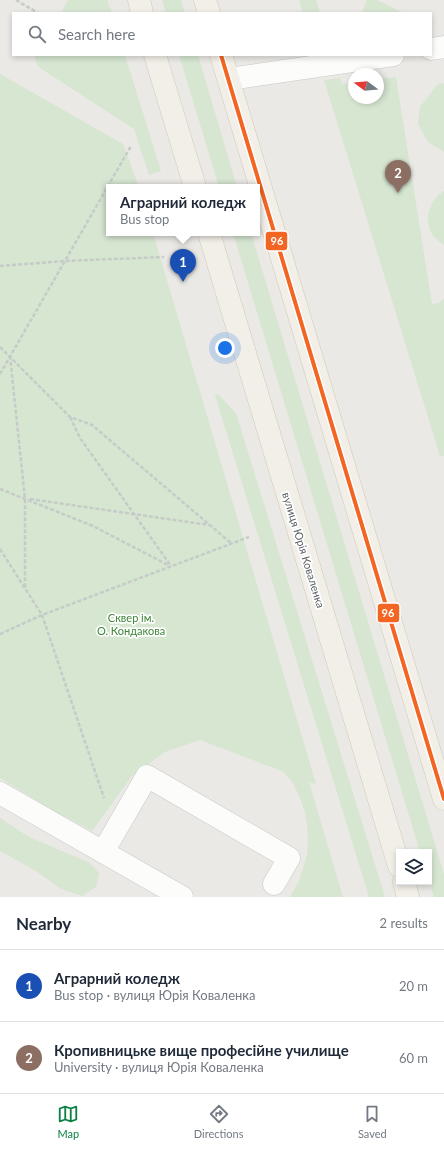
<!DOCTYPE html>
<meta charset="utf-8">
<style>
body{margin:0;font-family:Lato,sans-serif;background:#f6f6f7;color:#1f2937}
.controls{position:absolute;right:12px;bottom:12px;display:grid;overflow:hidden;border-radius:0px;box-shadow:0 2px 6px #0003}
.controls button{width:36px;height:36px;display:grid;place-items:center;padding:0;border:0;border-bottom:1px solid #e0e1e3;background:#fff;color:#1f2937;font:20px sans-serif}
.compass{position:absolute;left:348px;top:68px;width:36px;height:36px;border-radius:50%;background:#fff;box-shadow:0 2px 6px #0003;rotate:286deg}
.you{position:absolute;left:225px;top:348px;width:14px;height:14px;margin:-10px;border:3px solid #fff;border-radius:50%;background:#1a73e8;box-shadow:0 0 0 6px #1a73e833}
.badge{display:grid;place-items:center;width:26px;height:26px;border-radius:50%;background:#0b8043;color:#fff;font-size:13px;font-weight:700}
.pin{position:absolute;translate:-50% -33px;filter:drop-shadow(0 1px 2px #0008)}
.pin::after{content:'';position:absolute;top:21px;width:14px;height:12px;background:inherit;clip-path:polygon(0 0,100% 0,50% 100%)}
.popup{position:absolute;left:106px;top:184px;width:154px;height:52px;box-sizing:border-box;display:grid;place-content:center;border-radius:0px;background:#fff;filter:drop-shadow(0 1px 3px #0005);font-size:13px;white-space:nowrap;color:#747a83}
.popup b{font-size:15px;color:#1f2937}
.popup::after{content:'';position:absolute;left:50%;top:100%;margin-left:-8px;border:8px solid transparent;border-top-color:#fff}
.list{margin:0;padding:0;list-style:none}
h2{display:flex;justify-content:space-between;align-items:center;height:52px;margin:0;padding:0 16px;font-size:17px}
h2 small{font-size:13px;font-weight:400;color:#747a83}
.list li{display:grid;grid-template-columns:26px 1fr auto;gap:12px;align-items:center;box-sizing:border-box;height:72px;padding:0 16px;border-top:1px solid #e0e1e3}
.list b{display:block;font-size:15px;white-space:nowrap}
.list p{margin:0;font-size:13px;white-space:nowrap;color:#747a83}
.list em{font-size:13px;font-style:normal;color:#747a83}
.icon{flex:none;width:22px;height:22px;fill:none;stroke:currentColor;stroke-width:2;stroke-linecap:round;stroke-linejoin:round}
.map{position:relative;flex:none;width:444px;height:897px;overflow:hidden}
.search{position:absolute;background:#fff;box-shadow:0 2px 6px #0003;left:12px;right:12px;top:12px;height:44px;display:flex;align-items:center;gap:10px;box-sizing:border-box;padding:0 14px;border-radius:0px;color:#747a83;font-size:15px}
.sheet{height:196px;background:#fff}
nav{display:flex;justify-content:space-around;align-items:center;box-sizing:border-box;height:56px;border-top:1px solid #e0e1e3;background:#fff;font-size:11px;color:#747a83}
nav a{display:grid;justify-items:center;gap:2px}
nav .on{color:#0b8043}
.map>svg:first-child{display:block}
</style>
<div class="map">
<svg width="444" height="897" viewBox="0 0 444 897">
<rect width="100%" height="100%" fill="#ebe9e5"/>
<!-- green -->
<g fill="#d6e6d1">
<path d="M68,0H107L112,13H61Z"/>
<path d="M162,0H181L185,13H166Z"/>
<path d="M299,0H316L320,13H303Z"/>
<path d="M367,0H377L403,13H362Z"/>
<path d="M34,55H125L161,171L149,175L134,129L40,68L36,62Z"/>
<path d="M179,55H198L237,187H219Z"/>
<path d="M0,74L123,144L139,187H109V233H153L316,784L309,782L343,897H290L299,881L303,868L307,854L308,840L307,825L305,812L300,798L294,785L284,772L200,740L165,752L132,776L92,831L67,817L61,815L0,778Z"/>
<path d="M396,77L432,304L439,303L442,300L444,299V456H440L324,80L340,78L342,84L354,82V98H378V79Z"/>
<path d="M444,83V152L428,142L418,124L420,107L437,85Z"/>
<path d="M444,191V245C441,242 436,240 434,237C423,222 428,201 444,191Z"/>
<path d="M233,233H251L444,874V897H434L429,881V852H420Z"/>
<path d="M218,394L236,413L385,897H369L215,395Z"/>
<path d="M0,818L29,837L90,863L99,873L96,887L82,896L61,889L36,871L0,851Z"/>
</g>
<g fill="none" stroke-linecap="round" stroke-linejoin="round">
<!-- minor casing -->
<g stroke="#c7c8c7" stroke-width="23">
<g id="minor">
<path d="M431,49L444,47"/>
<path d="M229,79L393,55"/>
<path d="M0,793L182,897"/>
<path d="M103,852L147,776L289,858L274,884"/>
</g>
</g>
<!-- major casing -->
<g stroke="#d2c6b4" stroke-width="23">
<g id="major">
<path d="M139,0L142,13"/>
<path d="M205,0L209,13"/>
<path d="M155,55L195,187"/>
<path d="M221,55L444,799"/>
<path d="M209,233L399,866"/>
<path d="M404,882L408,897"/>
</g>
</g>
<!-- path -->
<g stroke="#c6cbc8" stroke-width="2.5" stroke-dasharray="4 2" stroke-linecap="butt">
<path d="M16,0L38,13"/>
<path d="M0,266L65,261L164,257"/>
<path d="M0,347L70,417L92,425L231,543"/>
<path d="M10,356L25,499V588"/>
<path d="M0,374L131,146"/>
<path d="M70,417L80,438L171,566"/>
<path d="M0,489L93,526L170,566"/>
<path d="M30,499L209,525"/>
<path d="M0,549L42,615L104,798"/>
<path d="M0,634L42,615L249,537"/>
</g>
<!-- minor -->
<use href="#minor" stroke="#fcfcfb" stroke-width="22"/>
<!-- major -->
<use href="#major" stroke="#f2efe8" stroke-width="22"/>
<!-- bus-1 casing -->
<g stroke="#fff" stroke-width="7">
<path id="bus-1" d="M221,55L444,799"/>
</g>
<!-- bus-1 -->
<use href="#bus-1" stroke="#f26522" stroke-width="4"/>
</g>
<g text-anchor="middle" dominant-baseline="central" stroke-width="3.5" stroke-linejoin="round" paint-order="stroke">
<!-- street labels -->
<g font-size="11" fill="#5b6063" stroke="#fff">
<text transform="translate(304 550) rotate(73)">вулиця Юрія Коваленка</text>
</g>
<!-- park labels -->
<g font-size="11" fill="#3e8538" stroke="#fff">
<text x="131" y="617">Сквер ім.<tspan x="131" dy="13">О. Кондакова</tspan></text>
</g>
</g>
<g stroke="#fff" stroke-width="1.5">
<rect x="265" y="231" width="23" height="20" rx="4" fill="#f26522"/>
<rect x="377" y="603" width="23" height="20" rx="4" fill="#f26522"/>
</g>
<g font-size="11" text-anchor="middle" font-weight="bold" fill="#fff">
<text x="277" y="245">96</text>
<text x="388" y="617">96</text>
</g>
</svg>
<div class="controls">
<button><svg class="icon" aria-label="layers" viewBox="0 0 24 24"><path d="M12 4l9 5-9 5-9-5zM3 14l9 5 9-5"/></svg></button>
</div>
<svg class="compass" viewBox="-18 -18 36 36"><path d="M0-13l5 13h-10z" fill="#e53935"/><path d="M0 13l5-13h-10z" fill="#747a83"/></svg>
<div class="you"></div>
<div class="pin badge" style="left:183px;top:282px;background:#1a4fb4">1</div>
<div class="popup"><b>Аграрний коледж</b>Bus stop</div>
<div class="pin badge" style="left:398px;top:193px;background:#8d6e63">2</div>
<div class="search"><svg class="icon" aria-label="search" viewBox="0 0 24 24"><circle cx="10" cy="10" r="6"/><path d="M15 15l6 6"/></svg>Search here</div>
</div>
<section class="sheet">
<h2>Nearby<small>2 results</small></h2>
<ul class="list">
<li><span class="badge" style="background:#1a4fb4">1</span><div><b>Аграрний коледж</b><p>Bus stop · вулиця Юрія Коваленка</p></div><em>20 m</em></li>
<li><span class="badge" style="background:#8d6e63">2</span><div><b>Кропивницьке вище професійне училище</b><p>University · вулиця Юрія Коваленка</p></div><em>60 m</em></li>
</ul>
</section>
<nav>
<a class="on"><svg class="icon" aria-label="map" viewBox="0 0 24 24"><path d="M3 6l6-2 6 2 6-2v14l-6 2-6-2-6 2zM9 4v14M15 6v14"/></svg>Map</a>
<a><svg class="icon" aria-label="directions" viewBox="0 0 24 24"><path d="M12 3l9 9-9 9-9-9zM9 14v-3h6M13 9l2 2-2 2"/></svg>Directions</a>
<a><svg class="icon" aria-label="saved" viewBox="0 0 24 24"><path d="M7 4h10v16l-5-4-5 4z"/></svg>Saved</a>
</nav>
